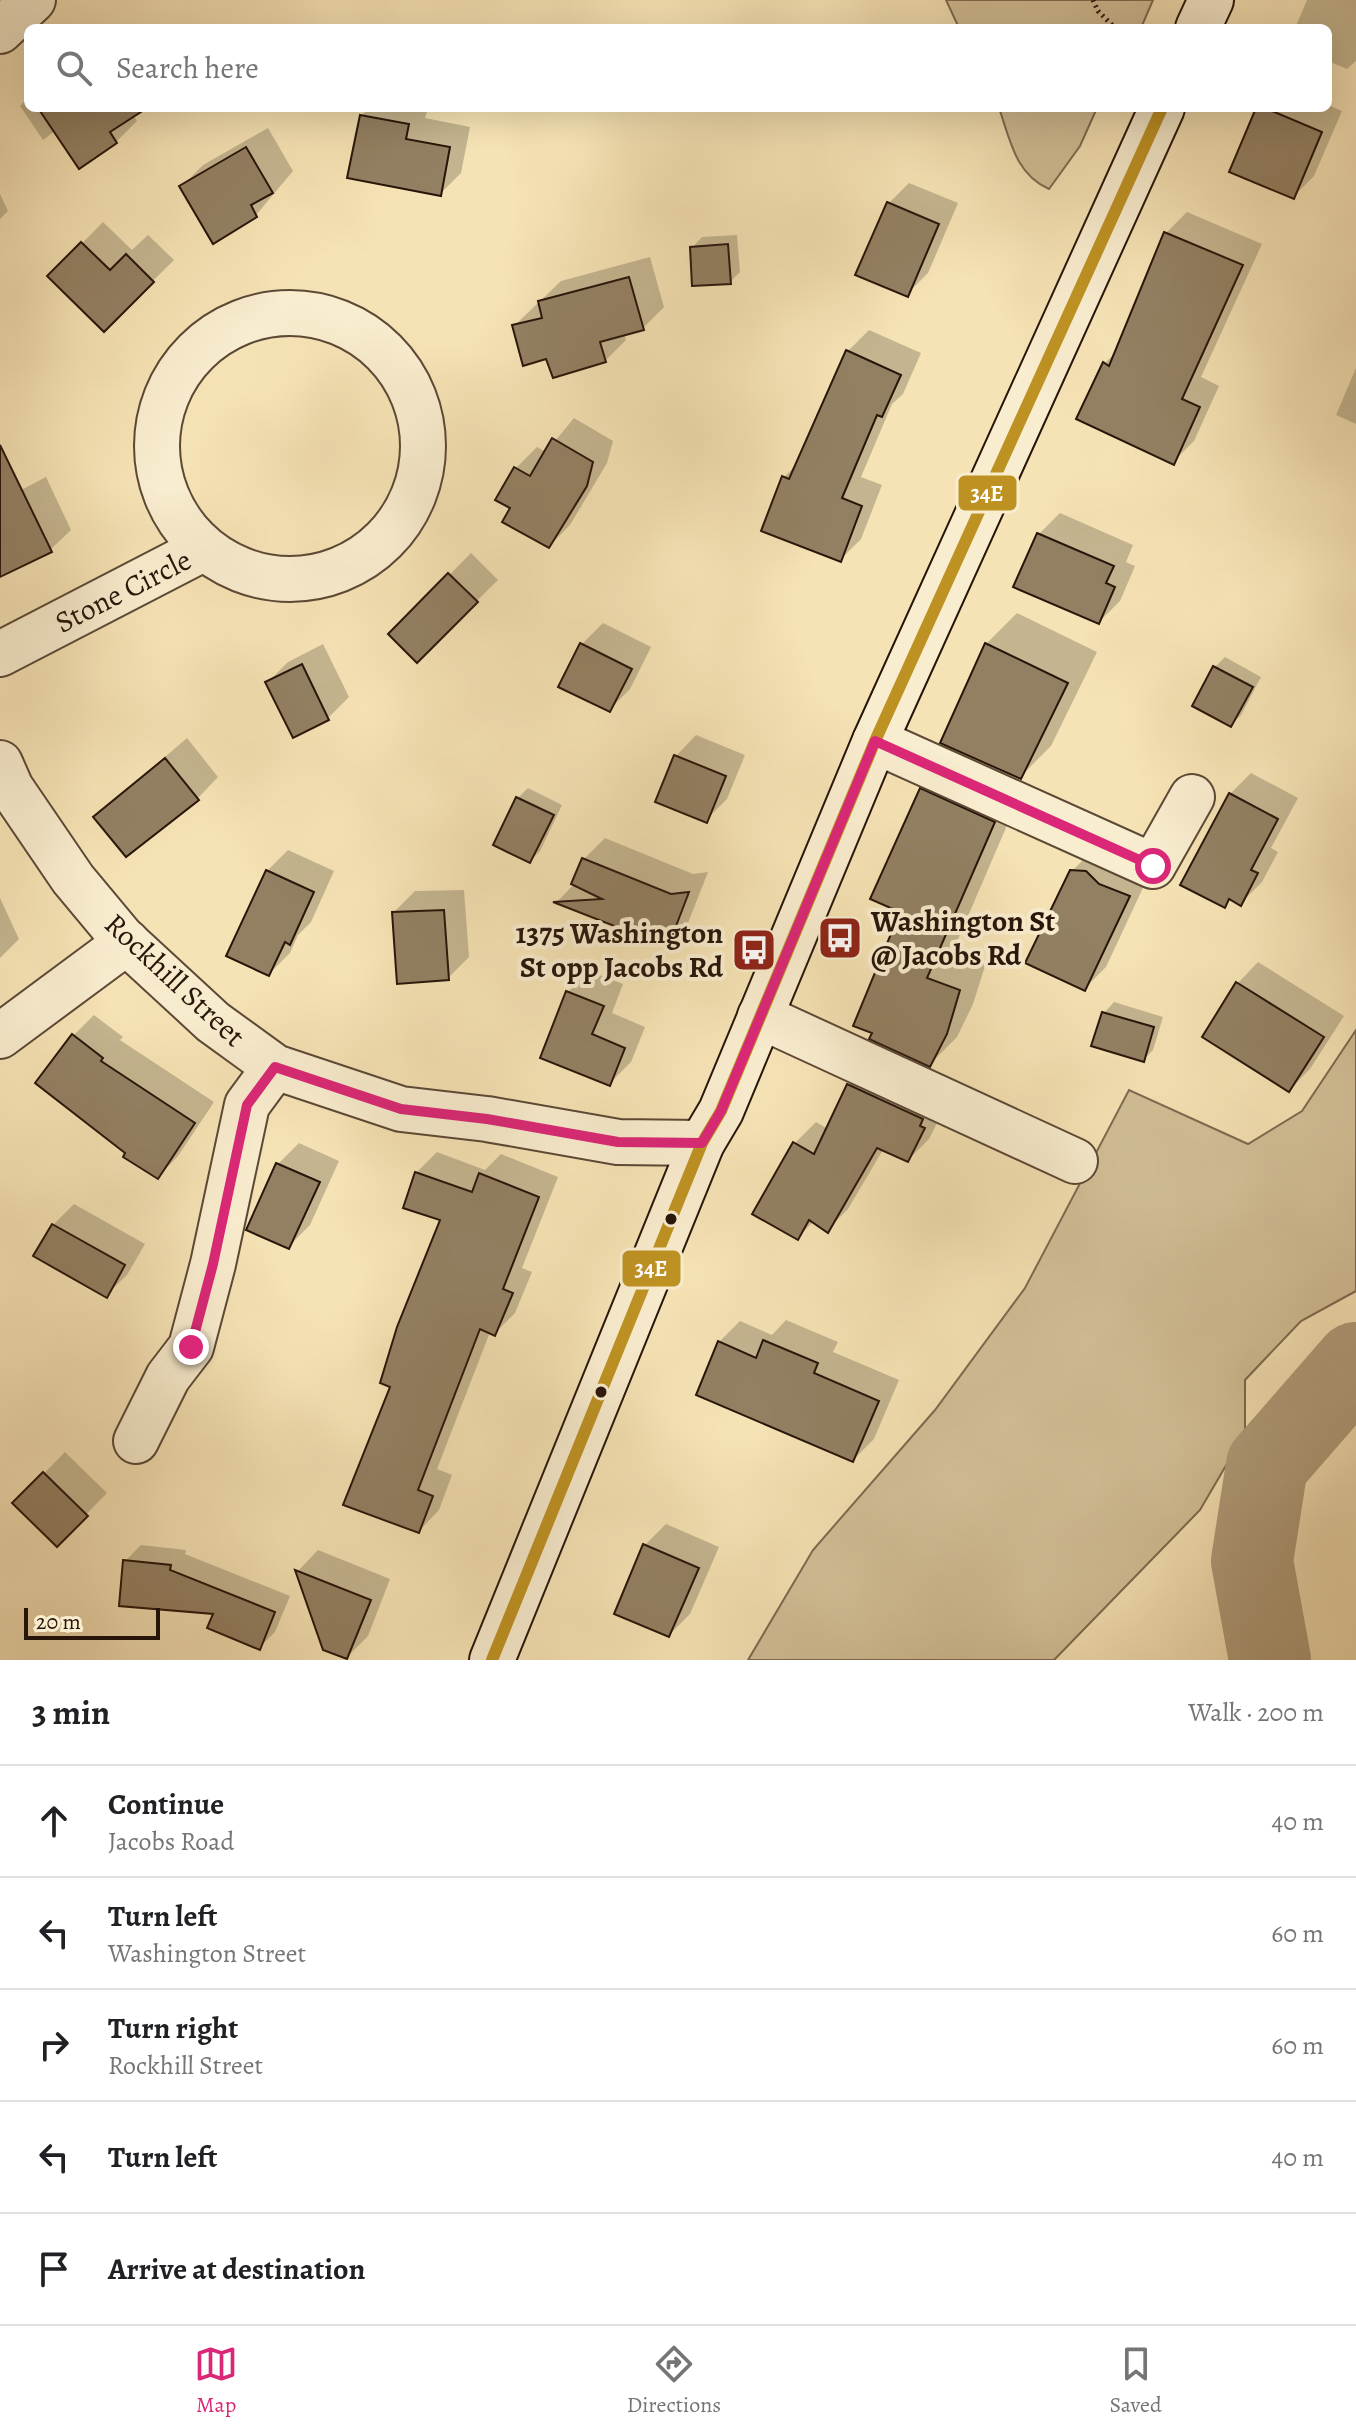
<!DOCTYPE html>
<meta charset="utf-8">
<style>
body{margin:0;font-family:Alegreya,serif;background:#f2f2f2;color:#202124}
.scale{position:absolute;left:24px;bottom:20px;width:136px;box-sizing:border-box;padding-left:8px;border:4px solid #28150a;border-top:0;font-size:22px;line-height:28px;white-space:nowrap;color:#28150a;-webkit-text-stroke:6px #f9edcf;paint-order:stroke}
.stop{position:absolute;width:24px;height:24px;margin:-18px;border:6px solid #db2777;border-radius:50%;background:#fff}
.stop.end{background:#db2777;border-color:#fff;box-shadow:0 2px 8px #0008}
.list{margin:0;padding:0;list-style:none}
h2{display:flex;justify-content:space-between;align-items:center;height:104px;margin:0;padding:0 32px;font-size:34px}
h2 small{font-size:26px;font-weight:400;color:#757577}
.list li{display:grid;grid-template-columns:52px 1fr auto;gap:24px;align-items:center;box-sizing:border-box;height:112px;padding:0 32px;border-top:2px solid #e0e0e0}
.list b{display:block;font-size:30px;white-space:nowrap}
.list p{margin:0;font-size:26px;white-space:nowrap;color:#757577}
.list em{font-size:26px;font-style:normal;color:#757577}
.icon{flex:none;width:44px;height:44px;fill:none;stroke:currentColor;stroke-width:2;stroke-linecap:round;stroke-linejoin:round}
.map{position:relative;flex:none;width:1356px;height:1660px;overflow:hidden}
.search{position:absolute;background:#fff;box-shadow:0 8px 32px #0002;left:24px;right:24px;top:24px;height:88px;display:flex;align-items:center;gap:20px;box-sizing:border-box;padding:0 28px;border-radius:12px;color:#757577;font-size:30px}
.sheet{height:664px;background:#fff}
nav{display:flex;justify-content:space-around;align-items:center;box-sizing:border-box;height:112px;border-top:2px solid #e0e0e0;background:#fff;font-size:22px;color:#757577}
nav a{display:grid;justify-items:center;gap:4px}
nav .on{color:#db2777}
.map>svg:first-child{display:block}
</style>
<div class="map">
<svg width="1356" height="1660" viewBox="0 0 1356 1660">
<rect width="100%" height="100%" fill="#f6e3b5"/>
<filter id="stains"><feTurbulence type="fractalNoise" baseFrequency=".0025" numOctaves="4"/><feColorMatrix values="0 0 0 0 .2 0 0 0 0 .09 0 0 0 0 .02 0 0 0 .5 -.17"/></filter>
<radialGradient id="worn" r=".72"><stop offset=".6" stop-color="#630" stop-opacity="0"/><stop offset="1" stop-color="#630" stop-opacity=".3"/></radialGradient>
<!-- green -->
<g fill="#d3c098" stroke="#7e6a51" stroke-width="2">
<path d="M946,0H1153L1141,28H959Z"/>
<path d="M999,108H1097L1080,146L1049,189C1015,174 1010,139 999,108Z"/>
<path d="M1356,1030V1291L1301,1321L1245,1380V1433L1200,1510L1054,1660H748L813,1550L935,1410L1025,1288L1129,1090L1248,1144L1302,1111Z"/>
</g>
<!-- shadow -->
<g fill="#0003">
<path d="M1307,0H1356V61L1347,69L1328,61V28H1295Z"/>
<path d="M28,98V108H134L131,111L137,121L116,142L55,131L43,140L20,106Z"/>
<path d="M1328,105L1342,111L1314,176L1293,197L1258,108H1328Z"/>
<path d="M369,108H428L425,118L470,127L461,173L440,194L361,116Z"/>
<path d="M268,128L293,171L256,215L182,186L203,165Z"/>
<path d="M909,183L958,203L928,273L907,294L888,204Z"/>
<path d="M0,194L8,211L0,219Z"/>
<path d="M1187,212L1262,244L1201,377L1219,386L1194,441L1173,462L1104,364L1118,350L1166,233Z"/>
<path d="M103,222L132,250L148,235L174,260L104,329L50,276Z"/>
<path d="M737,235L740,272L730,282L692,248L702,237Z"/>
<path d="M650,257L664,307L643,328L624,333L626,340L605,361L547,356L514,326L561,281Z"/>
<path d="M869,330L921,353L903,394L892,404L861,477L882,485L861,539L840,560L784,477L799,462L848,351Z"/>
<path d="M1356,368V424L1336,415Z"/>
<path d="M574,418L613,441L607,463L570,525L549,546L516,468L537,447L546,452Z"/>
<path d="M46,477L71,530L50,550L0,575V501Z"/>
<path d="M1060,513L1133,545L1126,562L1135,566L1120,601L1099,622L1016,586L1039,534Z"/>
<path d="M471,553L498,580L417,660L391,634Z"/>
<path d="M1017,613L1097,652L1051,746L1020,777L986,644Z"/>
<path d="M603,623L651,647L630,689L609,710L582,644Z"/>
<path d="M323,644L349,697L328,718L267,683L288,662Z"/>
<path d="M1225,657L1261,677L1241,715L1231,725L1215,667Z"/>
<path d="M696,735L745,755L727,799L706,820L676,756Z"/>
<path d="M187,738L218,777L198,798L95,817Z"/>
<path d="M948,763L1020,795L953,951L986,963L973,1004L957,1037L930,1064L874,1032L903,911L921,790Z"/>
<path d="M1251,773L1298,798L1271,848L1278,852L1262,882L1241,903L1232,898L1224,906L1230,794Z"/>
<path d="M528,788L562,805L540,851L530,861L518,798Z"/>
<path d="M605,838L693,874L708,872L688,923L667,944L557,902L575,883L584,859Z"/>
<path d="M288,850L334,871L311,922L298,935L290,953L269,974L267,871Z"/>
<path d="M1093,850L1149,875L1106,967L1085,988L1072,871Z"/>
<path d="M464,890L469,957L448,978L394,912L415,891Z"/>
<path d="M0,898L19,939L0,958Z"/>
<path d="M1258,962L1344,1016L1310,1069L1289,1090L1238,983Z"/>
<path d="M589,971L623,984L612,1013L645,1027L631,1062L610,1083L568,992Z"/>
<path d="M1114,1002L1163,1017L1153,1050L1143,1060L1104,1013Z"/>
<path d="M94,1015L123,1037L120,1040L214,1102L178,1156L158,1177L128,1152L73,1036Z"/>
<path d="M870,1064L945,1107L929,1139L908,1160L884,1148L848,1209L827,1230L814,1221L798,1237L755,1213L795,1143L816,1122L828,1129L849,1085Z"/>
<path d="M299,1143L339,1161L310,1225L289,1246L249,1229L278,1164Z"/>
<path d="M437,1152L485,1170L501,1154L558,1177L522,1268L532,1272L515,1313L495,1333L490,1332L437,1469L452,1475L439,1510L419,1531L393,1386L443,1219L416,1173Z"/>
<path d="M74,1204L145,1244L127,1275L106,1295L53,1225Z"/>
<path d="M786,1320L838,1342L833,1352L899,1380L874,1439L853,1460L719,1342L740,1321L772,1335Z"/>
<path d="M65,1452L107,1493L57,1544L15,1503Z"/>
<path d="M666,1524L719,1547L690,1614L669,1635L616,1613L645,1545Z"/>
<path d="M141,1545L186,1550L185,1554L290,1596L275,1632L259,1648L216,1612L125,1561Z"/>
<path d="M318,1550L390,1579L368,1636L347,1657L325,1648L298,1571Z"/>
</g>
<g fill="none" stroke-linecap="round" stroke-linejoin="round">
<!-- river -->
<path stroke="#b09d7b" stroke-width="82" d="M1270,1660L1252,1561L1267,1465L1356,1363"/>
</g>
<!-- building -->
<g fill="#938063" stroke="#28150a" stroke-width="2">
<path d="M38,108H147L110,132L117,143L79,169Z"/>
<path d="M1256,108H1265L1322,132L1294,199L1229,172Z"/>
<path d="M360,115L409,124L406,139L450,147L441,196L347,178Z"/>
<path d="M246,147L273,193L251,205L257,217L213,244L179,186Z"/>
<path d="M887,202L939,224L908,297L855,275Z"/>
<path d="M1164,232L1243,265L1182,399L1200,407L1174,465L1076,419L1103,362L1109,366Z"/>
<path d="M81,242L110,270L126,254L154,282L104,332L47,276Z"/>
<path d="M728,244L731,284L692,286L690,247Z"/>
<path d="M629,277L644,330L600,342L606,362L553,378L546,359L523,366L512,325L542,318L538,301Z"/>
<path d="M846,350L901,375L882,417L877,415L842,498L862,506L841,562L761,531L782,476L789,479Z"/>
<path d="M552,438L593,462L587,486L549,548L502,522L510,508L495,500L514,467L530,476Z"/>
<path d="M0,445L52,552L0,577Z"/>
<path d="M1037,533L1114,566L1106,583L1115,587L1099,624L1013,587Z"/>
<path d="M448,573L478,602L417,663L388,634Z"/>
<path d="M580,643L632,669L610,712L558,687Z"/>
<path d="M985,643L1068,683L1021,779L940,743Z"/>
<path d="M302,664L329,720L293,738L265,682Z"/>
<path d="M1213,666L1253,687L1231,727L1192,706Z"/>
<path d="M674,755L726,776L707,823L655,802Z"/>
<path d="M165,758L199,800L126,857L93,817Z"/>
<path d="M920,788L995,822L927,978L960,990L947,1034L930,1067L869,1039L872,1033L853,1026L900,912L870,899Z"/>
<path d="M1229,793L1278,819L1251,870L1258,873L1241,906L1229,899L1225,908L1180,885Z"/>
<path d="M516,797L554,815L530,863L493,845Z"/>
<path d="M582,858L671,894L689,892L668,947L553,902L602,899L571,884Z"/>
<path d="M266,870L314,892L290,945L285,942L269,976L226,956Z"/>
<path d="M1070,870L1086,871L1099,884L1130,896L1085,991L1025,963Z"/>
<path d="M444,910L449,980L397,984L392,912Z"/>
<path d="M1236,982L1324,1037L1289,1092L1202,1037Z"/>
<path d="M566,991L604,1006L592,1034L625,1048L610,1086L540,1058Z"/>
<path d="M1102,1012L1154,1027L1144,1062L1091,1046Z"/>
<path d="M72,1034L103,1058L101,1061L195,1123L158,1179L123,1157L125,1153L35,1083Z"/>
<path d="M847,1084L923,1119L920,1126L925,1128L908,1162L877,1148L828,1233L809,1220L798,1240L752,1214L793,1142L814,1154Z"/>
<path d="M276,1163L320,1182L289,1249L246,1230Z"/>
<path d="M415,1172L472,1192L479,1173L539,1197L503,1289L513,1293L495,1336L480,1329L418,1490L433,1496L419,1533L343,1505L390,1387L380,1383L397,1327L440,1220L403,1208Z"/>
<path d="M52,1224L125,1265L107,1298L33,1256Z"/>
<path d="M763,1340L818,1363L814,1373L879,1401L853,1462L696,1395L718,1341L756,1358Z"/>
<path d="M43,1472L88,1516L57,1547L12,1503Z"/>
<path d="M643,1544L699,1568L669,1637L614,1614Z"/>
<path d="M123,1560L171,1565L170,1570L275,1612L260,1650L207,1628L213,1614L119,1606Z"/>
<path d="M295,1570L371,1600L347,1659L323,1650Z"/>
</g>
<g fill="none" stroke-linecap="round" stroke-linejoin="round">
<!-- minor casing -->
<g stroke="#5c4835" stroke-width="48">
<g id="minor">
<circle cx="290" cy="446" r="133"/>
<path d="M0,654L203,549"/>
<path d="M875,741L1153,866L1192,797"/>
<path d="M0,763L11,788L73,879L123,939L213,1022L275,1067L401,1109L487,1119L618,1142L702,1143"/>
<path d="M760,1016L1075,1161"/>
<path d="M0,1036L127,942"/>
<path d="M136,1441L168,1377L191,1347L213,1264L247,1105L275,1067"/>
</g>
</g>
<!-- tertiary casing -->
<g stroke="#5c4835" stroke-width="48">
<path id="tertiary" d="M0,31L33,0"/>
</g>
<!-- secondary casing -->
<g stroke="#28150a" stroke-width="48">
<g id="secondary">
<path d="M1198,28L1211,0"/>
<path d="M492,1660L702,1143L721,1111L875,741L1162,108"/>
</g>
</g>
<!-- path -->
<path stroke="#28150a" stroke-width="5" stroke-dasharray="2 4" stroke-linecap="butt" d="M1093,0L1098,11L1115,28"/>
<!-- minor -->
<use href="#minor" stroke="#f9edcf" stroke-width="44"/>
<!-- tertiary -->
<use href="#tertiary" stroke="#f9edcf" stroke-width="44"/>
<!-- secondary -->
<use href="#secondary" stroke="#f9edcf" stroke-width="44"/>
<!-- bus-1 casing -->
<g stroke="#f9edcf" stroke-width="18">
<path id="bus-1" d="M492,1660L702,1143L721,1111L875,741L1162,108"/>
</g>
<!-- bus-1 -->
<use href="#bus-1" stroke="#be9222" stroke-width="12"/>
</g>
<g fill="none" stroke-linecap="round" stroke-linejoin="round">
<!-- route -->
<path stroke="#db2777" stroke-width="10" d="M191,1347L213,1264L247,1105L275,1067L401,1109L487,1119L618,1142L702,1143L721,1111L875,741L1153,866"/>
</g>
<!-- icons -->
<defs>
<g id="bus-square" transform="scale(2.3)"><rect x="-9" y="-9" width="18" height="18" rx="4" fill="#8f2418" stroke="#f9edcf"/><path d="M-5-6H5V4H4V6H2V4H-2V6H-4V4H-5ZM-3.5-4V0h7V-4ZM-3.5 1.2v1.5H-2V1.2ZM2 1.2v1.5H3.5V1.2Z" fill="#fff"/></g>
</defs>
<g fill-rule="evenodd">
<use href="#bus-square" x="840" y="938"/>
<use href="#bus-square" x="754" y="950"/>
</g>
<!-- markers -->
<g fill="#28150a" stroke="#f9edcf" stroke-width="3">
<circle cx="671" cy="1219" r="7"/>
<circle cx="601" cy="1392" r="7"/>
</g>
<g text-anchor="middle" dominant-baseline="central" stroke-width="8" stroke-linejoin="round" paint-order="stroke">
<!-- street labels -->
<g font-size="30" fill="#28150a" stroke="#f9edcf">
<text transform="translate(123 591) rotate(-27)">Stone Circle</text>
<text transform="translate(175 980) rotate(43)">Rockhill Street</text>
</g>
<!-- poi labels -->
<g font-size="30" font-weight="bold" fill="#28150a" stroke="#f9edcf" text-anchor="start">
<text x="871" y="921">Washington St<tspan x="871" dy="34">@ Jacobs Rd</tspan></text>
<text x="723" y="933" text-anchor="end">1375 Washington<tspan x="723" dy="34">St opp Jacobs Rd</tspan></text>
</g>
</g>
<g stroke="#f9edcf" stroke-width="3">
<rect x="957" y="474" width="61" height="38" rx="8" fill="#be9222"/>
<rect x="621" y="1249" width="61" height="39" rx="8" fill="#be9222"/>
</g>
<g font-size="22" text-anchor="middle" font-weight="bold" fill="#fff">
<text x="987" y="501">34E</text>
<text x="651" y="1276">34E</text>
</g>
<rect width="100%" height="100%" filter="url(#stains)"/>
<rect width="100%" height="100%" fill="url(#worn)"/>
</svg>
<div class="scale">20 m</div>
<div class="stop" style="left:1153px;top:866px"></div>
<div class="stop end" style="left:191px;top:1347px"></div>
<div class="search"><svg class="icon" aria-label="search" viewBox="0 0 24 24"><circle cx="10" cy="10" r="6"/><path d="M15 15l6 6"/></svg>Search here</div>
</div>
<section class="sheet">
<h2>3 min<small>Walk · 200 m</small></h2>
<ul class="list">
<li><svg class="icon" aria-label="ahead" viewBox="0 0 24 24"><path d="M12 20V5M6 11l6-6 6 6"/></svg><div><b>Continue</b><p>Jacobs Road</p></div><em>40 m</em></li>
<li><svg class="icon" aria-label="left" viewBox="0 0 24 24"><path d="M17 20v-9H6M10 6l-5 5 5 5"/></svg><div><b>Turn left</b><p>Washington Street</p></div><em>60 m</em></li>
<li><svg class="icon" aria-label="right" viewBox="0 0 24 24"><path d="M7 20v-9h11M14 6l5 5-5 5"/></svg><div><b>Turn right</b><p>Rockhill Street</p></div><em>60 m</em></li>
<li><svg class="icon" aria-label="left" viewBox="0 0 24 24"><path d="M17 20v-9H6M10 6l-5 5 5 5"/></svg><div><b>Turn left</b></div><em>40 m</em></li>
<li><svg class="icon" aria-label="arrive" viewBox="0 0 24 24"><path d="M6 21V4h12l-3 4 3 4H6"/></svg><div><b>Arrive at destination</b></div></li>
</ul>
</section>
<nav>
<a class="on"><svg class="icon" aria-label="map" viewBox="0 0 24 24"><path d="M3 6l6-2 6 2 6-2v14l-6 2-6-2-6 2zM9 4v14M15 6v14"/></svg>Map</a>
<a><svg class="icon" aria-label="directions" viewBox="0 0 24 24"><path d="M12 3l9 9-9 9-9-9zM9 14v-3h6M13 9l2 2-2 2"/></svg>Directions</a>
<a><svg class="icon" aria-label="saved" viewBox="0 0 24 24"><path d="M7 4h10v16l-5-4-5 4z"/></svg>Saved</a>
</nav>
